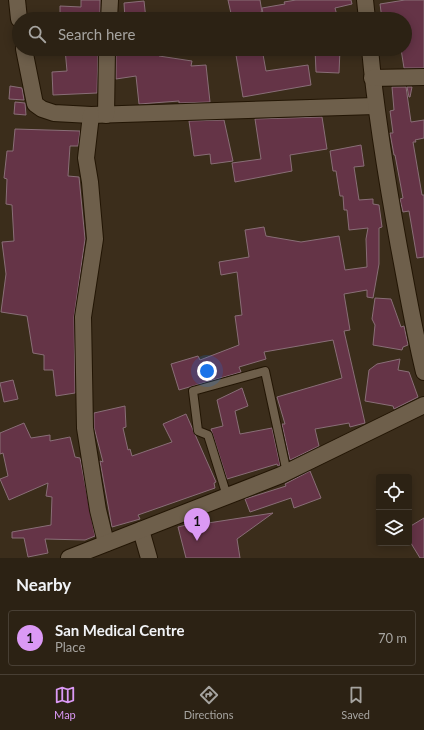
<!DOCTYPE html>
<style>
body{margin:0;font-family:Lato,sans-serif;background:#382f22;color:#f1f3f6}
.controls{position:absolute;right:12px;bottom:12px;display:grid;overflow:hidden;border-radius:4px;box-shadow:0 2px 10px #0003}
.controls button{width:36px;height:36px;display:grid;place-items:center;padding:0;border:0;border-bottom:1px solid #483f34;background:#2c2214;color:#f1f3f6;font:20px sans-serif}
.you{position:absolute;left:207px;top:371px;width:14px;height:14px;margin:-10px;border:3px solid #fff;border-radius:50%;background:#1a73e8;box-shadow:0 0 0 6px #1a73e833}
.badge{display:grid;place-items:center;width:26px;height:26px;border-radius:50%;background:#db99f5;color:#111;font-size:13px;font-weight:700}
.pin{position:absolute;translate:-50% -33px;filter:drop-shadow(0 1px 2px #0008)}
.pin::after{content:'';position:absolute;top:21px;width:14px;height:12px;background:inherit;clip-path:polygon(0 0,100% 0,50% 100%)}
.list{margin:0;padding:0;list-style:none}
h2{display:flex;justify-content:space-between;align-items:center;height:52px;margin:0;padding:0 16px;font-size:17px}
h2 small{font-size:13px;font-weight:400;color:#a6a4a0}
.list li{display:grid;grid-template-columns:26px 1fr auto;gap:12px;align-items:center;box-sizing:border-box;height:56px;margin:0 8px 8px;padding:0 8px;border:1px solid #483f34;border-radius:4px}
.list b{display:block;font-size:15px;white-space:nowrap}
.list p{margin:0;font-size:13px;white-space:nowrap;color:#a6a4a0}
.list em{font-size:13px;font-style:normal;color:#a6a4a0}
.icon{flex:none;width:22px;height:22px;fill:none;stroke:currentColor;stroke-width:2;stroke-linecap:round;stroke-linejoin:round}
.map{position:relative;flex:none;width:424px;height:558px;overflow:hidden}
.search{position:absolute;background:#2c2214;box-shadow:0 2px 10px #0003;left:12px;right:12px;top:12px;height:44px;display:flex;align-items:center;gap:10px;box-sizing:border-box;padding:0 14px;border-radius:22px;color:#a6a4a0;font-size:15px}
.sheet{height:116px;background:#2c2214}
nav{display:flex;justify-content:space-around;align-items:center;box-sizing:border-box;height:56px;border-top:1px solid #483f34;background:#2c2214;font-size:11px;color:#a6a4a0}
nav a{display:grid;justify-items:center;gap:2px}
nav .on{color:#db99f5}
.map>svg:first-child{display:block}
</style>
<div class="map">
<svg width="424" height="558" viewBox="0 0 424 558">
<rect width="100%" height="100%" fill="#3b2d1b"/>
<!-- building -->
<g fill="#653447" stroke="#896e77">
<path d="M81,0H100V19H60V6L81,7Z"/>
<path d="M228,0H260L262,12L232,18Z"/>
<path d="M296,0H351L352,4L335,8L338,19L316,16V14L292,19H264L262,8L285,4L284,2Z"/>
<path d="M405,0H424V68H404L401,49H405V19H382L380,4Z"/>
<path d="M144,1L146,19H125L124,3Z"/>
<path d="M65,49H98L97,93L53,95L52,72L67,71Z"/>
<path d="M116,49H159V56L192,61L191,66L206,65L210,102L179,103V101L139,104L136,76L116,79Z"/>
<path d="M235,49H262L266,71L308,65L311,85L243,97Z"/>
<path d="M315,49H340L339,73L316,72Z"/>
<path d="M10,86L22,88L24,100L9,99Z"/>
<path d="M392,87H406L411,122L424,120V138L415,140L416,142H413L422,195H424V257L417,258L409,211L403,212L400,199L403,198L395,155H394L390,133H393L390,111L394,110Z"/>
<path d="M407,87H412L410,97H409Z"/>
<path d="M15,102L25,103L26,115L14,114Z"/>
<path d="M322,117L327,149L290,155L292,171L235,182L232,163L261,159L255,119Z"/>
<path d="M224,120L233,161L211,164L210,154L194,156L189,121Z"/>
<path d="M15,129L80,131L78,146H70L68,176L79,177L85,239L74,317L75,393L56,396L53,370H44V355L33,353L27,316L1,312L6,274L2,242L14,241L12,205L6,204L7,179L4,178L7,151H13Z"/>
<path d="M361,145L364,166L354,167L359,200L373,199V204L379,205L382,227L379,228V264L373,298L367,297V290L344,294L350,330L344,331L365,423L350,427L349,423L315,429L319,446L290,460L282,424H285L277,397L342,378L333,340L264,352L266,359L239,367L241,372L179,390L171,364L198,356L200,360L239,345L235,316L242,315L237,272L221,275L219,262L249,257L245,230L264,227L266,236L301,242L339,236L345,270L367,267L366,239L368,228L349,230L347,210H344L343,196H340L336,171H333L330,151Z"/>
<path d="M375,298L391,299L401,327L404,326L408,345L403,347L402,350L373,345L375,325L372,319Z"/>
<path d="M400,359L398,370L409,372L418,397L394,409L393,406L365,401L369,370L377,364Z"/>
<path d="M13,380L18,399L4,402L0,383Z"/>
<path d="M242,388L248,406L235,411L240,434L272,428L280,465L278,466L277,464L227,479L211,429L223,426L217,400Z"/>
<path d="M125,406L126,427L123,428L128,450L130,449L132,456L172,442L163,424L186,414L216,482L214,483L215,488L138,515L140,519L112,527L100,461L103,462L94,427V413Z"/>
<path d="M24,423L31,438L50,435V441L70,437L75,457L80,458L95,536L85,540L45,539L48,553L28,557L24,538H12V532L51,525L52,497L46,496L48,483L9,500L0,479L8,476L3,453L0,454V433Z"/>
<path d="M310,471L321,498L294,508L291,498L250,512L245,499L286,486L285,484Z"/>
<path d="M273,513L237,539L240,558H186L178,527L207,520L208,523Z"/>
<path d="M424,518V558H420L409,540V527Z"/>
</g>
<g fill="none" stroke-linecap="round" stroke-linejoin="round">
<!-- lane casing -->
<g stroke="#221504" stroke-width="10">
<path id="lane" d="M227,496L208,435L198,431L193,391L265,371L287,473"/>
</g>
<!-- street casing -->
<g stroke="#221504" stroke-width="18">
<g id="street">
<path d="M17,0L19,19"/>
<path d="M365,0L367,19"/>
<path d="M109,19L110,0"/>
<path d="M24,49L35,104L42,109L54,113L91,115L375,106"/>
<path d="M370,49C376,116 387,181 399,247C407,289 414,331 424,372"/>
<path d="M372,78L424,77"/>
<path d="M91,115L86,158L90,182L95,239L83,317L85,428L98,510L106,543"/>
<path d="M106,115L107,49"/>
<path d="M141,530L149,558"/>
<path d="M69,558L281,475L424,405"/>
</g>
</g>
<!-- lane -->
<use href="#lane" stroke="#6e5f4b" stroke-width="8"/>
<!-- street -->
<use href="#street" stroke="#6e5f4b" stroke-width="16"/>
</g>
</svg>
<div class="controls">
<button><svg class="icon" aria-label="locate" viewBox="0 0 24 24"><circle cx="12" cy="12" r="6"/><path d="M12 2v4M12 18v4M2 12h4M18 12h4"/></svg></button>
<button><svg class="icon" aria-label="layers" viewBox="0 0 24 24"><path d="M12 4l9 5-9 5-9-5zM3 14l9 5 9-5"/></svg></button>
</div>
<div class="you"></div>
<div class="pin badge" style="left:197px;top:541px">1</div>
<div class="search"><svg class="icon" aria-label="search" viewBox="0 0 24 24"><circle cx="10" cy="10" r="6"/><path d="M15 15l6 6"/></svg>Search here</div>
</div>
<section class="sheet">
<h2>Nearby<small></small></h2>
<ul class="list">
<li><span class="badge">1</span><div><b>San Medical Centre</b><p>Place</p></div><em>70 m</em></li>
</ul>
</section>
<nav>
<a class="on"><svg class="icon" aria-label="map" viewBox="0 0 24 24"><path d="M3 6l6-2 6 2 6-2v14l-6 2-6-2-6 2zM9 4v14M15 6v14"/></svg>Map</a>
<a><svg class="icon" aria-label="directions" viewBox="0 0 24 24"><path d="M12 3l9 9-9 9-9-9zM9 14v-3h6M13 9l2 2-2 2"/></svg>Directions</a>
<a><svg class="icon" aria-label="saved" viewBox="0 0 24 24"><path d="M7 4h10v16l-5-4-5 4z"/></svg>Saved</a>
</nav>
